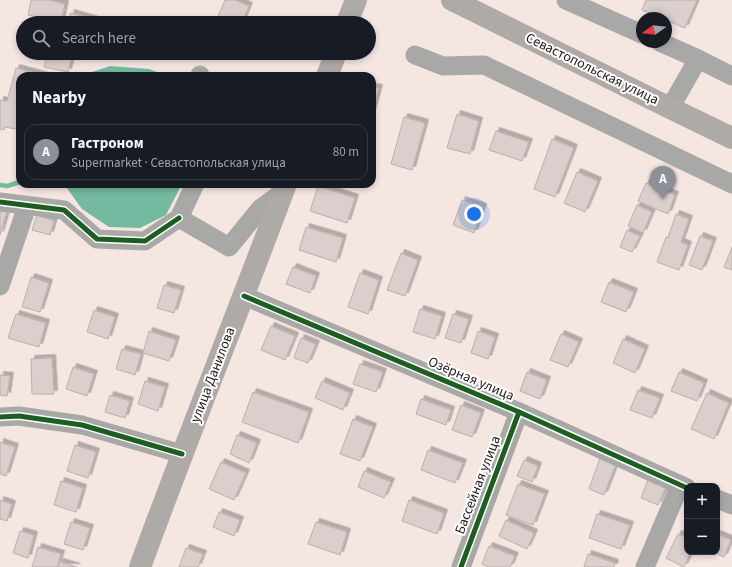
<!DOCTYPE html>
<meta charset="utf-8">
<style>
body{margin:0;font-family:"Source Sans 3",sans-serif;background:#20242c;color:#f1f3f6}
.controls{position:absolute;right:12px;bottom:12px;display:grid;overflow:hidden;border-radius:8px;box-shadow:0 2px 6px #0003}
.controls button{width:36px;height:36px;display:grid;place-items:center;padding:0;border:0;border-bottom:1px solid #363941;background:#171b24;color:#f1f3f6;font:20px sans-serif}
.compass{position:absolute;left:636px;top:12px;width:36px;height:36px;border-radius:50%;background:#171b24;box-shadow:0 2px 6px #0003;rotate:255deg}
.you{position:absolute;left:474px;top:214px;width:14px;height:14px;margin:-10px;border:3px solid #fff;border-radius:50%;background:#1a73e8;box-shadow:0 0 0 6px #1a73e833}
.badge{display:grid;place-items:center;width:26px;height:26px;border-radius:50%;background:#8c9099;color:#fff;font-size:13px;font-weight:700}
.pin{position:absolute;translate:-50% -33px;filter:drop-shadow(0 1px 2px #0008)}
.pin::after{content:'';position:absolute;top:21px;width:14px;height:12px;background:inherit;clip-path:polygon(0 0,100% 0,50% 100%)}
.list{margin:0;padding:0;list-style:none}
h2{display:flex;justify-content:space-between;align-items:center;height:52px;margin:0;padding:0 16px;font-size:17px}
h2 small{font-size:13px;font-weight:400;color:#9ea1a6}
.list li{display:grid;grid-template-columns:26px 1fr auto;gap:12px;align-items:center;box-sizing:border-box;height:56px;margin:0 8px 8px;padding:0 8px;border:1px solid #363941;border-radius:12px}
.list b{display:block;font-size:15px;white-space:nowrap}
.list p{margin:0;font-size:13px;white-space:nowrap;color:#9ea1a6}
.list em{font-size:13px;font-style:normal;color:#9ea1a6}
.icon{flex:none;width:22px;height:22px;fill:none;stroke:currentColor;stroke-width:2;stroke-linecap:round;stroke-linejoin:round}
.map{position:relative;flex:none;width:732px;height:567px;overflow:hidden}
.search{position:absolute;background:#171b24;box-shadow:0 2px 6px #0003;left:16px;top:16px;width:360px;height:44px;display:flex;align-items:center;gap:10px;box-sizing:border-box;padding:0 14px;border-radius:22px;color:#9ea1a6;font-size:15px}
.panel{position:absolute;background:#171b24;box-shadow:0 2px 6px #0003;left:16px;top:72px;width:360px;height:116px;border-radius:12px}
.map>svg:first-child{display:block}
</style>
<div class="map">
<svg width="732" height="567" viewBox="0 0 732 567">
<defs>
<filter id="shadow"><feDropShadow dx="3.5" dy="-3.5" stdDeviation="0" flood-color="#0004"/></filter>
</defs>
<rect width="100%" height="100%" fill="#f5e6e2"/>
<!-- water -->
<g fill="#73baa0">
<path d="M110,66L149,69L168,76H82L83,75Z"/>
<path d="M64,184H182L166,215L140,228L109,227L82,209Z"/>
</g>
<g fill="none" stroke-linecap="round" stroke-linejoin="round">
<!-- stream -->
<path stroke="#73baa0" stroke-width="4.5" d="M0,185L7,186L20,182"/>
</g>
<!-- building -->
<g fill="#dacfcc" stroke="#bbafac" filter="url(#shadow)">
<path d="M31,0H49L65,4L61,22L28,15Z"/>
<path d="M225,0H235L249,6L242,23H227L217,19Z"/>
<path d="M646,0H697L685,28L666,20V18H662L642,10Z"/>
<path d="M71,13L95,20L94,23H68Z"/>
<path d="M47,54L71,60L68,72L44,67Z"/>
<path d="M16,68L45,76H20V126L15,129L5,127L4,130L0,129V100L7,101Z"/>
<path d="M372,87L379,88L372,113Z"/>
<path d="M457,114L479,121L470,154L447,148Z"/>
<path d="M404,117L425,123L412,170L391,164Z"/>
<path d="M496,131L529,142L522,161L489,150Z"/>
<path d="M552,139L574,148L555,197L534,189Z"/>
<path d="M577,172L598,181L585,212L564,203Z"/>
<path d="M646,183L675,195L668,214L638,201Z"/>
<path d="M318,186L355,198L347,223L310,211Z"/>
<path d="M462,200L483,207L474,233L453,225Z"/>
<path d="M637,205L652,212L643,233L628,226Z"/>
<path d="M0,206L8,208L0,235Z"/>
<path d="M676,214L689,219L681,242L688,245L679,270L657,262L666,237L668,238Z"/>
<path d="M37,215L54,221L50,235L32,230Z"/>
<path d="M306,227L343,238L336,262L299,250Z"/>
<path d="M627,230L640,236L632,252L620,247Z"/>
<path d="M700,236L713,241L702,270L689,265Z"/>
<path d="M732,247V270L724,267Z"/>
<path d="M401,253L418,260L405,296L387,290Z"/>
<path d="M293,267L316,276L310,293L286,284Z"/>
<path d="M360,273L379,280L368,314L348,307Z"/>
<path d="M31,277L49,283L40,312L22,307Z"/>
<path d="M609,282L634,292L626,312L601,302Z"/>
<path d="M164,285L181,290L174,313L157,308Z"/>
<path d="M420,309L442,316L435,339L413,332Z"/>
<path d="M94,310L115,317L108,339L87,332Z"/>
<path d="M16,314L46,323L39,347L8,338Z"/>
<path d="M453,314L469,319L461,343L445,338Z"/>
<path d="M271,326L295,336L285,360L261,350Z"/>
<path d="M149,331L176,340L169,361L143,353Z"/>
<path d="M478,331L495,337L488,359L471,353Z"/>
<path d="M561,334L579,342L568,367L550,360Z"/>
<path d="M301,338L316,344L308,363L294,358Z"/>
<path d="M623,339L645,349L635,373L613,363Z"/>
<path d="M122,349L141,354L135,375L116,369Z"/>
<path d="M52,358L54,394H32L31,359Z"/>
<path d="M360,364L383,372L376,392L353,384Z"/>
<path d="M73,367L94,374L87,396L66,389Z"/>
<path d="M527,372L547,380L540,399L520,391Z"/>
<path d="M679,372L704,383L697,401L671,391Z"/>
<path d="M0,375L10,376L7,396L0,395Z"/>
<path d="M145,381L165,387L158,411L138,404Z"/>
<path d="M322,381L350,393L343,410L315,398Z"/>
<path d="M638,390L660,398L652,418L630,410Z"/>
<path d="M253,392L309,412L298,443L242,422Z"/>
<path d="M707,393L729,403L714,439L691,429Z"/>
<path d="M110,395L130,401L125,418L105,412Z"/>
<path d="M421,399L451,410L446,425L416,414Z"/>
<path d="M461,405L481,413L472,437L452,430Z"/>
<path d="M353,419L373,427L360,461L340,454Z"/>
<path d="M237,435L257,443L249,463L230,454Z"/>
<path d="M0,442L15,447L6,476L0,474Z"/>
<path d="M75,445L96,452L88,478L67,471Z"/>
<path d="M428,450L463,463L455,483L421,470Z"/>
<path d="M600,458L616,464L604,495L589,489Z"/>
<path d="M524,460L538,466L532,482L517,476Z"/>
<path d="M221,462L246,473L234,500L209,489Z"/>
<path d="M364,471L391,482L384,498L358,487Z"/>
<path d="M649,477L667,485L658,505L641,498Z"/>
<path d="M61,481L83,488L76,512L54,505Z"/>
<path d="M518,484L545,494L533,525L506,515Z"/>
<path d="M0,500L12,504L7,521L0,519Z"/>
<path d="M409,500L444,513L437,534L402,521Z"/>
<path d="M219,512L240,520L234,536L213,527Z"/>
<path d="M597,514L630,525L621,549L589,538Z"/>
<path d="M506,520L534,533L527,549L499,536Z"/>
<path d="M71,522L90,528L83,550L64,544Z"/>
<path d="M316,522L347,532L340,555L308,544Z"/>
<path d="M20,531L34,535L28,558L13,553Z"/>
<path d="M678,534L687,538V552H691L684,567L666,558Z"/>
<path d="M717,534L731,540L724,557L713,552H717Z"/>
<path d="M489,546L515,556L510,567H489L482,564Z"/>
<path d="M38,547L61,554L57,567H32Z"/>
<path d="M186,548L203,554L198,567H179Z"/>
<path d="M588,554L615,563L614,567H584Z"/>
<path d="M60,562L77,567H58Z"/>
</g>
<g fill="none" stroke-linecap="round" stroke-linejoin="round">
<!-- minor -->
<g stroke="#a8a9a7" stroke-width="19">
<path d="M566,0L642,34"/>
<path d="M660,42L698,59L732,76"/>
<path d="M415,55L443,66L484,65L732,184"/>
<path d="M200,75V76"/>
<path d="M670,108L698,59"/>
<path d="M195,184L179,218L229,247L260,209L283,192"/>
<path d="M0,202L64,210L97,239L145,241L179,218"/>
<path d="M0,286L27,206"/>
<path d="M244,296L519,412L687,488"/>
<path d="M0,417L19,416L82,425L182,454"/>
<path d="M717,499L732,505"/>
<path d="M461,567L519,412"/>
<path d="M645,567L680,485"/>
</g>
<!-- major -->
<g stroke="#aeaaa8" stroke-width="22">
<path d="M452,0L670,108L732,138"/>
<path d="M347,23L356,0"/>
<path d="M327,76L336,53"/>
<path d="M140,567C187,439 238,312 286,184"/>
</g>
<!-- cycleway casing -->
<g stroke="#fff" stroke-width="8">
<g id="cycleway">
<path d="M0,202L64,210L97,239L145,241L179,218"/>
<path d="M244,296L519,412L687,488"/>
<path d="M0,417L19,416L82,425L182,454"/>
<path d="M461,567L519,412"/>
</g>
</g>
<!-- cycleway -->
<use href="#cycleway" stroke="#1b5e20" stroke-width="5"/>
</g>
<g text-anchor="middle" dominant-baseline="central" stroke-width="4" stroke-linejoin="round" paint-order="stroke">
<!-- street labels -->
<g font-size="14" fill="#211816" stroke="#fff">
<text transform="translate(592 69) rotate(26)">Севастопольская улица</text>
<text transform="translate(213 375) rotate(-69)">улица Данилова</text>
<text transform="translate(471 379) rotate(23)">Озёрная улица</text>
<text transform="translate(478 485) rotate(-69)">Бассейная улица</text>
</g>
</g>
</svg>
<div class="controls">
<button>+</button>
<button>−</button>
</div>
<svg class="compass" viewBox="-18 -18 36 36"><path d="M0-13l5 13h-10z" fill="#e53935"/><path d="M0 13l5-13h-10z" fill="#9ea1a6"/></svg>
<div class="you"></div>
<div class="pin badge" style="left:663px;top:199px">A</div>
<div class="search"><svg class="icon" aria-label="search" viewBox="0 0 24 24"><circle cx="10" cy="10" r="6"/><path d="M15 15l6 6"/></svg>Search here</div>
<section class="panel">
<h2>Nearby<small></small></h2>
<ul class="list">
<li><span class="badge">A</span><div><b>Гастроном</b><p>Supermarket · Севастопольская улица</p></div><em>80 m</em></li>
</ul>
</section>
</div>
